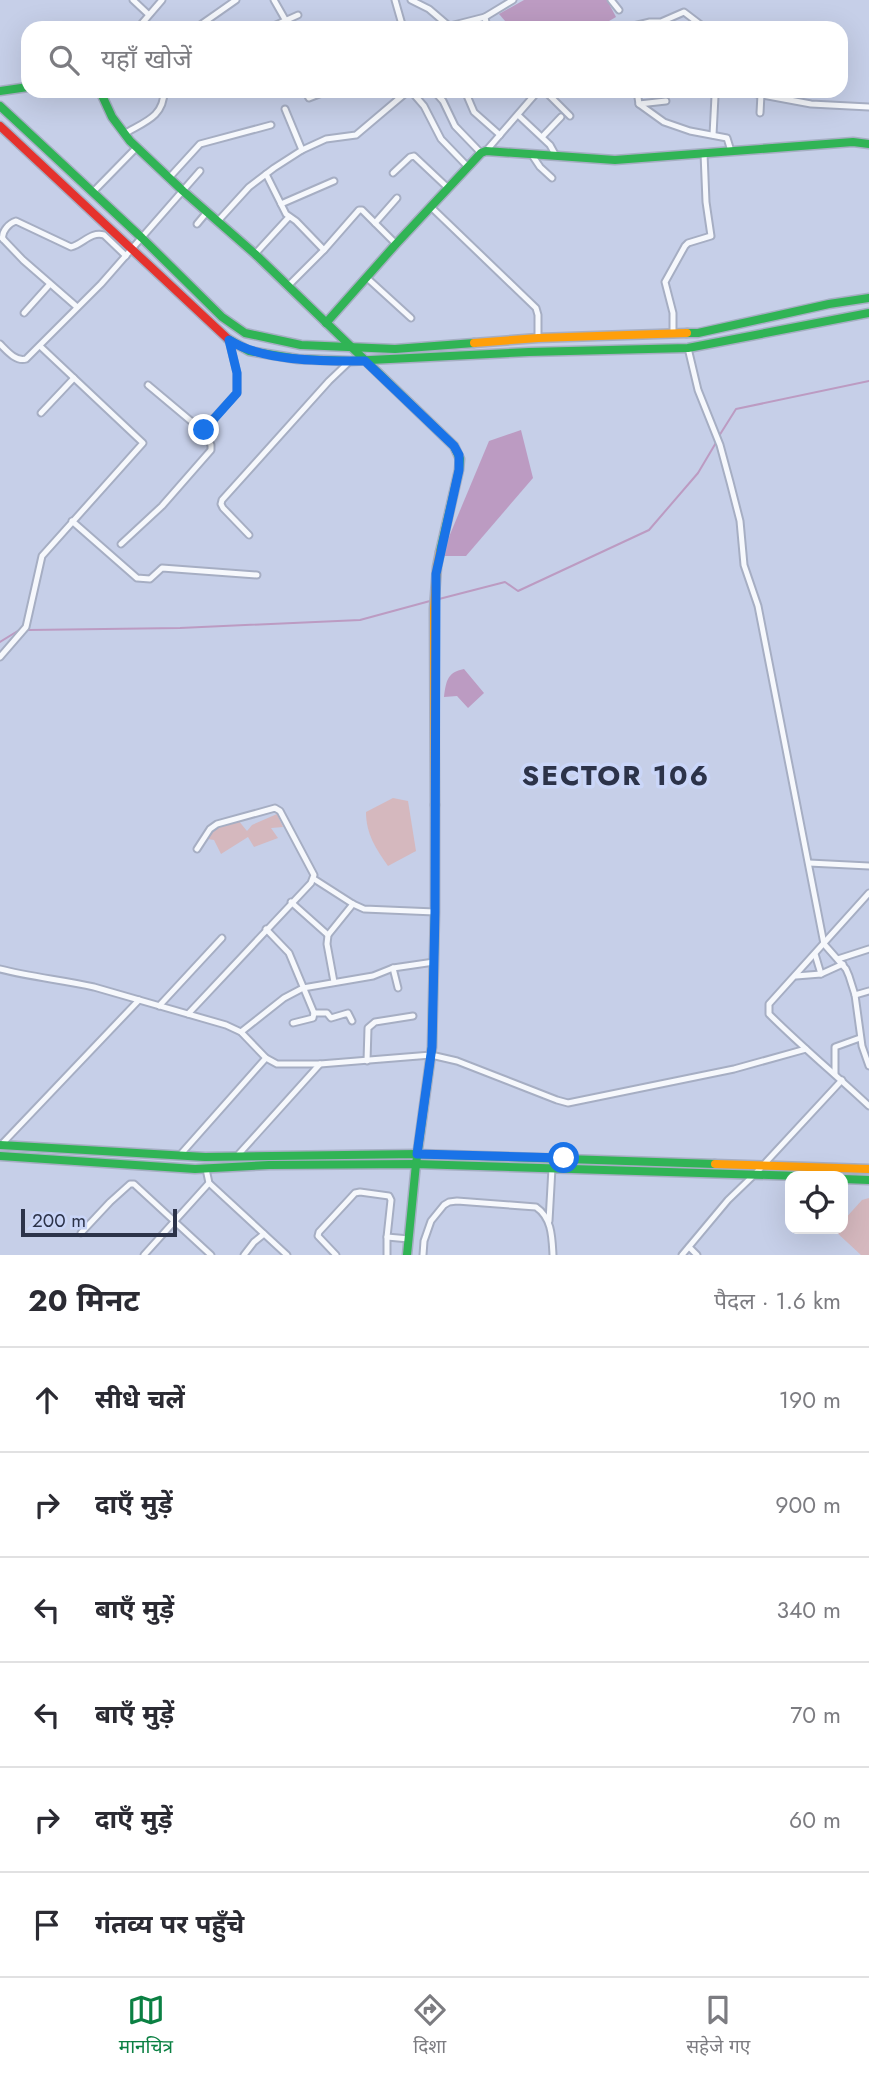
<!DOCTYPE html>
<html lang="hi">
<meta charset="utf-8">
<style>
body{margin:0;font-family:Jost,"Noto Sans Devanagari",sans-serif;background:#f7f7f7;color:#2b2b33}
.controls{position:absolute;right:21px;bottom:21px;display:grid;overflow:hidden;border-radius:14px;box-shadow:0 7px 28px #0002}
.controls button{width:63px;height:63px;display:grid;place-items:center;padding:0;border:0;border-bottom:2px solid #e1e1e2;background:#fff;color:#2b2b33;font:35px sans-serif}
.scale{position:absolute;left:21px;bottom:18px;width:156px;box-sizing:border-box;padding-left:7px;border:4px solid #2c3349;border-top:0;font-size:19px;line-height:24px;white-space:nowrap;color:#2c3349;-webkit-text-stroke:5px #cad6f8;paint-order:stroke}
.stop{position:absolute;width:21px;height:21px;margin:-16px;border:5px solid #1a73e8;border-radius:50%;background:#fff}
.stop.end{background:#1a73e8;border-color:#fff;box-shadow:0 2px 7px #0008}
.list{margin:0;padding:0;list-style:none}
h2{display:flex;justify-content:space-between;align-items:center;height:91px;margin:0;padding:0 28px;font-size:30px}
h2 small{font-size:23px;font-weight:400;color:#7c7c81}
.list li{display:grid;grid-template-columns:46px 1fr auto;gap:21px;align-items:center;box-sizing:border-box;height:105px;padding:0 28px;border-top:2px solid #e1e1e2}
.list b{display:block;font-size:26px;white-space:nowrap}
.list em{font-size:23px;font-style:normal;color:#7c7c81}
.icon{flex:none;width:38px;height:38px;fill:none;stroke:currentColor;stroke-width:2;stroke-linecap:round;stroke-linejoin:round}
.map{position:relative;flex:none;width:869px;height:1255px;overflow:hidden}
.search{position:absolute;background:#fff;box-shadow:0 7px 28px #0002;left:21px;right:21px;top:21px;height:77px;display:flex;align-items:center;gap:18px;box-sizing:border-box;padding:0 24px;border-radius:21px;color:#7c7c81;font-size:26px}
.sheet{height:721px;background:#fff}
nav{display:flex;justify-content:space-around;align-items:center;box-sizing:border-box;height:98px;border-top:2px solid #e1e1e2;background:#fff;font-size:19px;color:#7c7c81}
nav a{display:grid;justify-items:center;gap:4px}
nav .on{color:#0b8043}
.map>svg:first-child{display:block}
</style>
<div class="map">
<svg width="869" height="1255" viewBox="0 0 869 1255">
<rect width="100%" height="100%" fill="#c6cfe8"/>
<!-- green -->
<g fill="#d5b8be">
<path d="M393,798L408,801L416,851L388,866C376,849 366,834 366,812Z"/>
<path d="M277,814L283,827L271,828L278,838L254,847L248,837L221,854L214,840L208,839C215,826 224,823 238,820L247,831L252,825Z"/>
<path d="M869,1198V1255H861L834,1230L843,1229V1221L862,1200Z"/>
</g>
<!-- water -->
<g fill="#bc9bc2">
<path d="M524,0H607L616,17L597,28H511L499,14Z"/>
<path d="M521,430L533,478L466,556H441L489,441Z"/>
<path d="M464,669L484,693L468,708L457,696L444,697C446,682 447,672 464,669Z"/>
</g>
<g fill="none" stroke-linecap="round" stroke-linejoin="round">
<!-- stream -->
<g stroke="#bc9bc2" stroke-width="2">
<path d="M719,436L736,409L869,381"/>
<path d="M439,599L505,582L518,591L649,530L698,473L717,441"/>
<path d="M28,630L180,628L360,620L430,601"/>
<path d="M0,642L21,629"/>
</g>
<!-- street casing -->
<g stroke="#a6aec3" stroke-width="9">
<g id="street">
<path d="M133,0L148,14"/>
<path d="M274,0L290,28"/>
<path d="M395,0L403,28"/>
<path d="M411,0L429,9L450,27"/>
<path d="M611,0L619,10"/>
<path d="M485,17L487,28"/>
<path d="M138,28L162,0"/>
<path d="M196,28L236,0"/>
<path d="M269,28L298,15"/>
<path d="M442,28L485,17L513,0"/>
<path d="M625,28L650,22H661L684,12L705,28"/>
<path d="M305,91L309,98L327,91"/>
<path d="M411,91L424,106L441,139L468,167"/>
<path d="M434,91L443,101L455,126L481,153"/>
<path d="M465,91L474,112L500,135"/>
<path d="M545,91L570,116"/>
<path d="M637,91L639,104L664,122L690,131L727,138L731,151"/>
<path d="M698,91L716,94"/>
<path d="M639,104L666,101"/>
<path d="M285,109L302,150"/>
<path d="M760,113L761,94"/>
<path d="M518,115L550,145L556,156"/>
<path d="M124,134C144,122 164,117 164,91"/>
<path d="M713,135L715,96L718,93H752L811,104L869,107"/>
<path d="M542,137L561,117"/>
<path d="M486,151L538,91"/>
<path d="M532,155L540,167L552,178"/>
<path d="M393,173L410,157L414,156L448,188"/>
<path d="M266,174L286,214L296,221L324,250"/>
<path d="M169,178L200,144L271,125"/>
<path d="M93,192L137,147"/>
<path d="M281,204L334,181"/>
<path d="M431,207L536,308L538,315V338"/>
<path d="M218,221L249,187L274,168L302,150L326,139L356,135L408,91"/>
<path d="M375,223L397,198"/>
<path d="M197,224L207,212"/>
<path d="M2,238L23,260L77,307"/>
<path d="M3,239C1,232 9,223 16,221L71,247C83,244 91,231 104,235L126,256"/>
<path d="M255,254L289,217"/>
<path d="M366,277L411,318"/>
<path d="M288,286L324,250L359,210H362L396,244"/>
<path d="M24,313L50,284"/>
<path d="M673,334V313L665,282L685,246L688,243L711,236L706,202L704,153"/>
<path d="M0,344C7,351 16,362 26,359L101,284L200,171"/>
<path d="M688,348L698,390L720,445L730,482L740,521L744,565L758,606L824,944L846,969L849,976L855,995L862,1046L869,1066"/>
<path d="M148,385L204,432"/>
<path d="M41,413L74,378"/>
<path d="M72,521L137,578L150,579L162,568L257,575"/>
<path d="M249,535L223,508L221,504L222,500L329,381L350,361"/>
<path d="M121,544L162,506L211,450V445L204,432L205,428L237,393V373L229,340"/>
<path d="M0,657L26,627L42,556L143,443L40,346"/>
<path d="M809,863L869,866"/>
<path d="M314,879L353,904L364,909L435,912"/>
<path d="M869,893L769,1004V1014C801,1046 836,1075 869,1106"/>
<path d="M291,902L328,935"/>
<path d="M266,929L289,953L314,1013L313,1018L293,1023"/>
<path d="M815,954L821,974"/>
<path d="M838,959L869,949"/>
<path d="M393,968L398,988"/>
<path d="M0,969C31,977 63,980 94,987L226,1025L241,1032L266,1058L277,1064H320L431,1055L457,1061L557,1100L568,1103L734,1069L806,1049"/>
<path d="M796,976L821,974L843,964"/>
<path d="M334,982L327,944L328,935L353,904"/>
<path d="M855,995L869,991"/>
<path d="M159,1006L222,938"/>
<path d="M314,1013H327L331,1018L348,1013L352,1021"/>
<path d="M188,1014L311,883L314,875L280,811L275,808L217,824L210,829L197,849"/>
<path d="M241,1032L284,998L303,988L373,976L393,968L434,962"/>
<path d="M367,1061L368,1028L375,1022L413,1016"/>
<path d="M835,1074V1047L860,1038"/>
<path d="M1,1145L139,1000"/>
<path d="M180,1155L266,1058"/>
<path d="M237,1156L320,1064"/>
<path d="M206,1169L209,1183L287,1255"/>
<path d="M549,1221L552,1168"/>
<path d="M81,1233L110,1202L130,1184H134L211,1255"/>
<path d="M689,1247L697,1255"/>
<path d="M144,1255L209,1183"/>
<path d="M244,1255L254,1242L264,1234"/>
<path d="M336,1255L318,1236L319,1232L355,1193L360,1192L389,1196L391,1200L387,1237"/>
<path d="M387,1255V1237L409,1239"/>
<path d="M423,1255L424,1241L431,1221L444,1205L449,1202L457,1201L536,1207C552,1218 552,1237 553,1255"/>
<path d="M682,1255L728,1200L755,1174L842,1080"/>
</g>
</g>
<!-- fast casing -->
<g stroke="#a6aec3" stroke-width="11">
<g id="fast">
<path d="M0,91L28,87"/>
<path d="M100,91L112,117L130,141L183,191L255,254L454,446L460,459L459,470L440,552"/>
<path d="M0,106L142,238L222,317L245,333L301,345L395,349L474,343"/>
<path d="M326,323L396,244L481,153L486,151L615,160L853,142L869,144"/>
<path d="M687,333H698L829,304L869,298"/>
<path d="M228,339L249,351L298,359L350,361L529,352L688,348L869,313"/>
<path d="M0,1145L205,1157L417,1154L715,1164"/>
<path d="M0,1156L195,1169L269,1165L416,1164L799,1176"/>
<path d="M843,1179L869,1180"/>
<path d="M407,1255L416,1164L432,1047L435,912V805"/>
</g>
</g>
<!-- slow casing -->
<g stroke="#a6aec3" stroke-width="11">
<g id="slow">
<path d="M474,343L538,338L687,333"/>
<path d="M435,805L434,609L437,567L440,552"/>
<path d="M715,1164L869,1169"/>
</g>
</g>
<!-- jam casing -->
<g stroke="#a6aec3" stroke-width="11">
<path id="jam" d="M0,126L228,339"/>
</g>
<!-- street -->
<use href="#street" stroke="#f6f8fc" stroke-width="5"/>
<!-- fast -->
<use href="#fast" stroke="#30b455" stroke-width="8"/>
<!-- slow -->
<use href="#slow" stroke="#ff9f0a" stroke-width="8"/>
<!-- jam -->
<use href="#jam" stroke="#e5322d" stroke-width="8"/>
</g>
<g fill="none" stroke-linecap="round" stroke-linejoin="round">
<!-- route -->
<path stroke="#1a73e8" stroke-width="9" d="M204,430L237,393V373L229,340C263,362 325,361 365,361L454,446L459,455V470L436,574L435,912L432,1047L417,1154L564,1158"/>
</g>
<g text-anchor="middle" dominant-baseline="central" stroke-width="7" stroke-linejoin="round" paint-order="stroke">
<!-- district labels -->
<g font-size="28" font-weight="bold" letter-spacing="2" fill="#2c3349" stroke="#cad6f8">
<text x="616" y="775">SECTOR 106</text>
</g>
</g>
</svg>
<div class="controls">
<button><svg class="icon" aria-label="locate" viewBox="0 0 24 24"><circle cx="12" cy="12" r="6"/><path d="M12 2v4M12 18v4M2 12h4M18 12h4"/></svg></button>
</div>
<div class="scale">200 m</div>
<div class="stop" style="left:564px;top:1158px"></div>
<div class="stop end" style="left:204px;top:430px"></div>
<div class="search"><svg class="icon" aria-label="search" viewBox="0 0 24 24"><circle cx="10" cy="10" r="6"/><path d="M15 15l6 6"/></svg>यहाँ खोजें</div>
</div>
<section class="sheet">
<h2>20 मिनट<small>पैदल · 1.6 km</small></h2>
<ul class="list">
<li><svg class="icon" aria-label="ahead" viewBox="0 0 24 24"><path d="M12 20V5M6 11l6-6 6 6"/></svg><div><b>सीधे चलें</b></div><em>190 m</em></li>
<li><svg class="icon" aria-label="right" viewBox="0 0 24 24"><path d="M7 20v-9h11M14 6l5 5-5 5"/></svg><div><b>दाएँ मुड़ें</b></div><em>900 m</em></li>
<li><svg class="icon" aria-label="left" viewBox="0 0 24 24"><path d="M17 20v-9H6M10 6l-5 5 5 5"/></svg><div><b>बाएँ मुड़ें</b></div><em>340 m</em></li>
<li><svg class="icon" aria-label="left" viewBox="0 0 24 24"><path d="M17 20v-9H6M10 6l-5 5 5 5"/></svg><div><b>बाएँ मुड़ें</b></div><em>70 m</em></li>
<li><svg class="icon" aria-label="right" viewBox="0 0 24 24"><path d="M7 20v-9h11M14 6l5 5-5 5"/></svg><div><b>दाएँ मुड़ें</b></div><em>60 m</em></li>
<li><svg class="icon" aria-label="arrive" viewBox="0 0 24 24"><path d="M6 21V4h12l-3 4 3 4H6"/></svg><div><b>गंतव्य पर पहुँचे</b></div></li>
</ul>
</section>
<nav>
<a class="on"><svg class="icon" aria-label="map" viewBox="0 0 24 24"><path d="M3 6l6-2 6 2 6-2v14l-6 2-6-2-6 2zM9 4v14M15 6v14"/></svg>मानचित्र</a>
<a><svg class="icon" aria-label="directions" viewBox="0 0 24 24"><path d="M12 3l9 9-9 9-9-9zM9 14v-3h6M13 9l2 2-2 2"/></svg>दिशा</a>
<a><svg class="icon" aria-label="saved" viewBox="0 0 24 24"><path d="M7 4h10v16l-5-4-5 4z"/></svg>सहेजे गए</a>
</nav>
